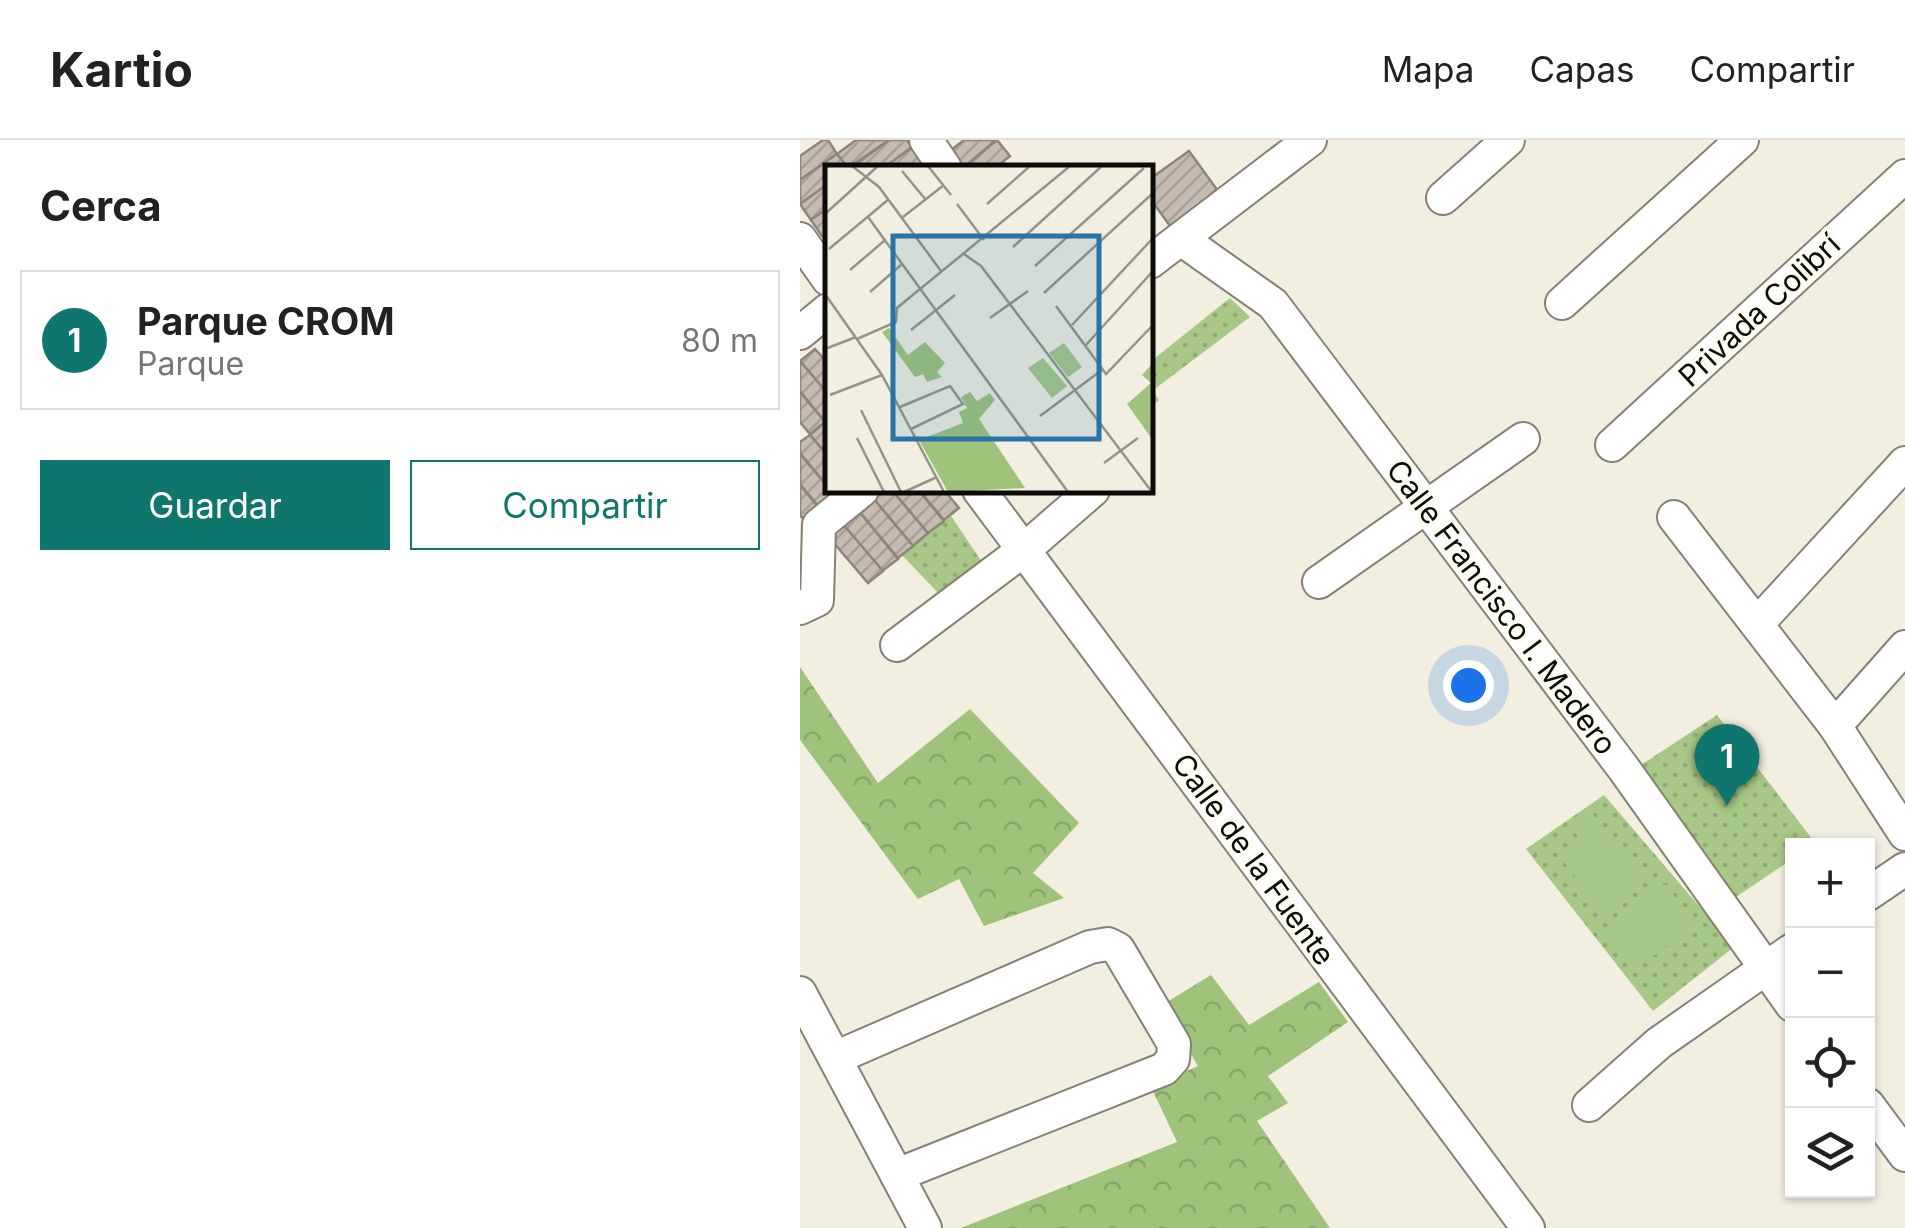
<!DOCTYPE html>
<html lang="es">
<meta charset="utf-8">
<style>
body{margin:0;font-family:Inter,sans-serif;background:#f6f6f6;color:#222}
.controls{position:absolute;right:30px;bottom:30px;display:grid;overflow:hidden;border-radius:0px;box-shadow:0 2px 8px #0004}
.controls button{width:90px;height:90px;display:grid;place-items:center;padding:0;border:0;border-bottom:2px solid #e0e0e0;background:#fff;color:#222;font:50px sans-serif}
.you{position:absolute;left:668px;top:545px;width:35px;height:35px;margin:-25px;border:8px solid #fff;border-radius:50%;background:#1a73e8;box-shadow:0 0 0 15px #1a73e833}
.badge{display:grid;place-items:center;width:65px;height:65px;border-radius:50%;background:#0f766e;color:#fff;font-size:32px;font-weight:700}
.pin{position:absolute;translate:-50% -82px;filter:drop-shadow(0 2px 5px #0008)}
.pin::after{content:'';position:absolute;top:52px;width:35px;height:30px;background:inherit;clip-path:polygon(0 0,100% 0,50% 100%)}
.list{margin:0;padding:0;list-style:none}
h2{display:flex;justify-content:space-between;align-items:center;height:130px;margin:0;padding:0 40px;font-size:42px}
h2 small{font-size:32px;font-weight:400;color:#767676}
.list li{display:grid;grid-template-columns:65px 1fr auto;gap:30px;align-items:center;box-sizing:border-box;height:140px;margin:0 20px 20px;padding:0 20px;border:2px solid #e0e0e0;border-radius:0px}
.list b{display:block;font-size:38px;white-space:nowrap}
.list p{margin:0;font-size:32px;white-space:nowrap;color:#767676}
.list em{font-size:32px;font-style:normal;color:#767676}
.actions{display:flex;gap:20px;padding:30px 40px}
.actions a{flex:1;padding:22px 0;border:2px solid #0f766e;border-radius:0px;text-align:center;font-size:35px;color:#0f766e}
.actions .main{background:#0f766e;color:#fff}
.icon{flex:none;width:55px;height:55px;fill:none;stroke:currentColor;stroke-width:2;stroke-linecap:round;stroke-linejoin:round}
.map{position:relative;flex:none;width:1105px;height:1088px;overflow:hidden}
header{display:flex;align-items:center;gap:60px;box-sizing:border-box;height:140px;padding:0 50px;background:#fff;border-bottom:2px solid #e0e0e0}
header strong{font-size:48px}
nav{display:flex;gap:55px;margin-inline-start:auto;font-size:35px}
main{display:flex}
aside{flex:1;background:#fff}
.map>svg:first-child{display:block}
</style>
<header>
<strong>Kartio</strong>
<nav><a>Mapa</a><a>Capas</a><a>Compartir</a></nav>
</header>
<main>
<aside>
<h2>Cerca<small></small></h2>
<ul class="list">
<li><span class="badge">1</span><div><b>Parque CROM</b><p>Parque</p></div><em>80 m</em></li>
</ul>
<div class="actions"><a class="main">Guardar</a><a>Compartir</a></div>
</aside>
<div class="map">
<svg width="1105" height="1088" viewBox="0 0 1105 1088">
<defs>
<pattern id="grass-dots" width="8" height="8" patternUnits="userSpaceOnUse" patternTransform="scale(2.5)"><rect width="8" height="8" fill="#a7c886"/><path d="M2 2h.1M6 6h.1" fill="none" stroke="#8faa72" stroke-width="1.8" stroke-linecap="round"/></pattern>
<pattern id="forest-crowns" width="20" height="18" patternUnits="userSpaceOnUse" patternTransform="scale(2.5)"><rect width="20" height="18" fill="#a0c37c"/><path d="M2 6a3 3 0 1 1 6 0M12 15a3 3 0 1 1 6 0" fill="none" stroke="#89a66a"/></pattern>
<pattern id="building-hatch" width="6" height="6" patternUnits="userSpaceOnUse" patternTransform="scale(2.5)"><rect width="6" height="6" fill="#c6bbb1"/><path d="M-1 1l2-2M0 6l6-6M5 7l2-2" fill="none" stroke="#a99f97"/></pattern>
</defs>
<rect width="100%" height="100%" fill="#f2efe1"/>
<!-- grass -->
<g fill="url(#grass-dots)">
<path d="M430,158L450,177L352,251L359,260L350,267V222Z"/>
<path d="M151,376L182,422L140,455L102,415Z"/>
<path d="M917,575L1016,704L992,706V719L936,757L838,627Z"/>
<path d="M804,655L934,807L853,871L726,709Z"/>
</g>
<!-- forest -->
<g fill="url(#forest-crowns)">
<path d="M0,527L78,643L170,569L279,683L233,733L264,758L184,786L159,739L118,759L0,600Z"/>
<path d="M411,835L449,885L519,842L548,882L468,936L488,963L457,981L530,1088H161L377,1002L351,947L398,926L362,865Z"/>
</g>
<!-- pitch -->
<g fill="#a7c886">
<path d="M787,667L844,740L803,772L761,718L782,701L768,683Z"/>
<path d="M865,744L895,783L833,832L803,793Z"/>
</g>
<!-- building -->
<g fill="url(#building-hatch)" stroke="#90857b" stroke-width="2.5">
<path d="M23,0H28L37,14L0,40V16Z"/>
<path d="M56,0H89L48,28L37,14Z"/>
<path d="M89,0H107L112,7L84,28H51Z"/>
<path d="M164,0H196L163,28L151,10Z"/>
<path d="M197,0L210,16L195,28H163Z"/>
<path d="M112,7L124,23L118,28H84Z"/>
<path d="M389,11L418,51L370,86L350,58V39Z"/>
<path d="M37,14L48,28H28V44L0,64V40Z"/>
<path d="M28,44V68L11,80L0,64Z"/>
<path d="M28,68V92L22,96L11,80Z"/>
<path d="M15,209L28,223V254L0,221Z"/>
<path d="M0,221L28,254L25,282L0,251Z"/>
<path d="M0,252L25,282L10,294L0,282Z"/>
<path d="M25,282L28,285V316L10,295Z"/>
<path d="M10,295L28,316V347L0,313V302Z"/>
<path d="M0,314L35,355L20,368L0,344Z"/>
<path d="M0,345L19,368L4,380L0,375Z"/>
<path d="M82,350H92L128,393L113,406L73,358Z"/>
<path d="M92,350H118L144,381L128,393Z"/>
<path d="M119,350H144L159,368L144,380Z"/>
<path d="M73,358L113,406L98,418L58,370Z"/>
<path d="M58,370L98,419L82,431L42,383Z"/>
<path d="M42,383L83,431L68,443L27,395Z"/>
</g>
<g fill="none" stroke-linecap="round" stroke-linejoin="round">
<!-- minor casing -->
<g stroke="#858275" stroke-width="36">
<g id="minor">
<path d="M126,0L145,28"/>
<path d="M643,58L708,0"/>
<path d="M0,99L28,139"/>
<path d="M381,99L473,164L824,629L992,865"/>
<path d="M350,122L510,0"/>
<path d="M762,163L942,0"/>
<path d="M0,193L28,170"/>
<path d="M812,305L1105,36"/>
<path d="M179,350L728,1088"/>
<path d="M874,377L1035,586L1105,694"/>
<path d="M519,442L723,299"/>
<path d="M0,468L17,460L19,385L62,350"/>
<path d="M958,483L1105,323"/>
<path d="M97,505L225,409L293,350"/>
<path d="M1035,586L1105,507"/>
<path d="M1068,754L1105,729"/>
<path d="M0,853L125,1088"/>
<path d="M35,918L290,807L308,804L318,809L374,904L373,919L364,929L97,1035"/>
<path d="M789,965L859,903L992,810"/>
<path d="M1068,965L1105,1015"/>
</g>
</g>
<!-- minor -->
<use href="#minor" stroke="#fff" stroke-width="32"/>
</g>
<g text-anchor="middle" dominant-baseline="central" stroke-width="8" stroke-linejoin="round" paint-order="stroke">
<!-- street labels -->
<g font-size="30" fill="#0c0b07" stroke="#fefdf4">
<text transform="translate(959 170) rotate(-43)">Privada Colibrí</text>
<text transform="translate(702 467) rotate(53)">Calle Francisco I. Madero</text>
<text transform="translate(454 719) rotate(54)">Calle de la Fuente</text>
</g>
</g>
<!-- overview -->
<g transform="translate(25 25)">
<rect width="328" height="328" fill="#f2efe1"/>
<path d="M239,178L257,202L243,212L224,188ZM218,193L242,221L227,233L203,203Z" fill="#a7c886"/>
<path d="M64,163L83,190L100,177L120,198L112,207L117,212L102,217L98,209L90,212L57,167ZM327,199V274L302,239L326,218L317,210ZM145,227L152,236L165,228L170,235L154,254L200,323L123,327L94,275L138,258L134,247L142,243L136,232Z" fill="#a0c37c"/>
<path fill="none" stroke="#96948a" stroke-width="2.5" d="M27,1L54,22L116,106M103,1L126,30M77,6L101,35M132,39L159,75M162,39L205,1M0,49L53,1M43,52L243,327M78,52L119,20M188,82L277,1M4,84L64,34M139,89L156,101L327,327M210,101L319,3M25,105L59,76M45,127L76,100M219,128L328,28M0,129L57,210L119,327M231,141L281,209L328,160M165,153L203,126M247,160L328,73M86,165L130,130M32,174L71,157L72,143L245,1M261,180L328,106M0,184L31,172M5,230L57,210M75,242L125,221L138,239L86,264M36,245L76,327M215,251L277,205M32,273L59,327M279,298L313,273M79,327L112,312"/>
<path fill="#2973a6" fill-opacity="0.15" stroke="#2973a6" stroke-width="5" d="M68,71H274V274H68Z"/>
<rect width="328" height="328" fill="none" stroke="#0c0b07" stroke-width="5"/>
</g>
</svg>
<div class="controls">
<button>+</button>
<button>−</button>
<button><svg class="icon" aria-label="locate" viewBox="0 0 24 24"><circle cx="12" cy="12" r="6"/><path d="M12 2v4M12 18v4M2 12h4M18 12h4"/></svg></button>
<button><svg class="icon" aria-label="layers" viewBox="0 0 24 24"><path d="M12 4l9 5-9 5-9-5zM3 14l9 5 9-5"/></svg></button>
</div>
<div class="you"></div>
<div class="pin badge" style="left:927px;top:666px">1</div>
</div>
</main>
